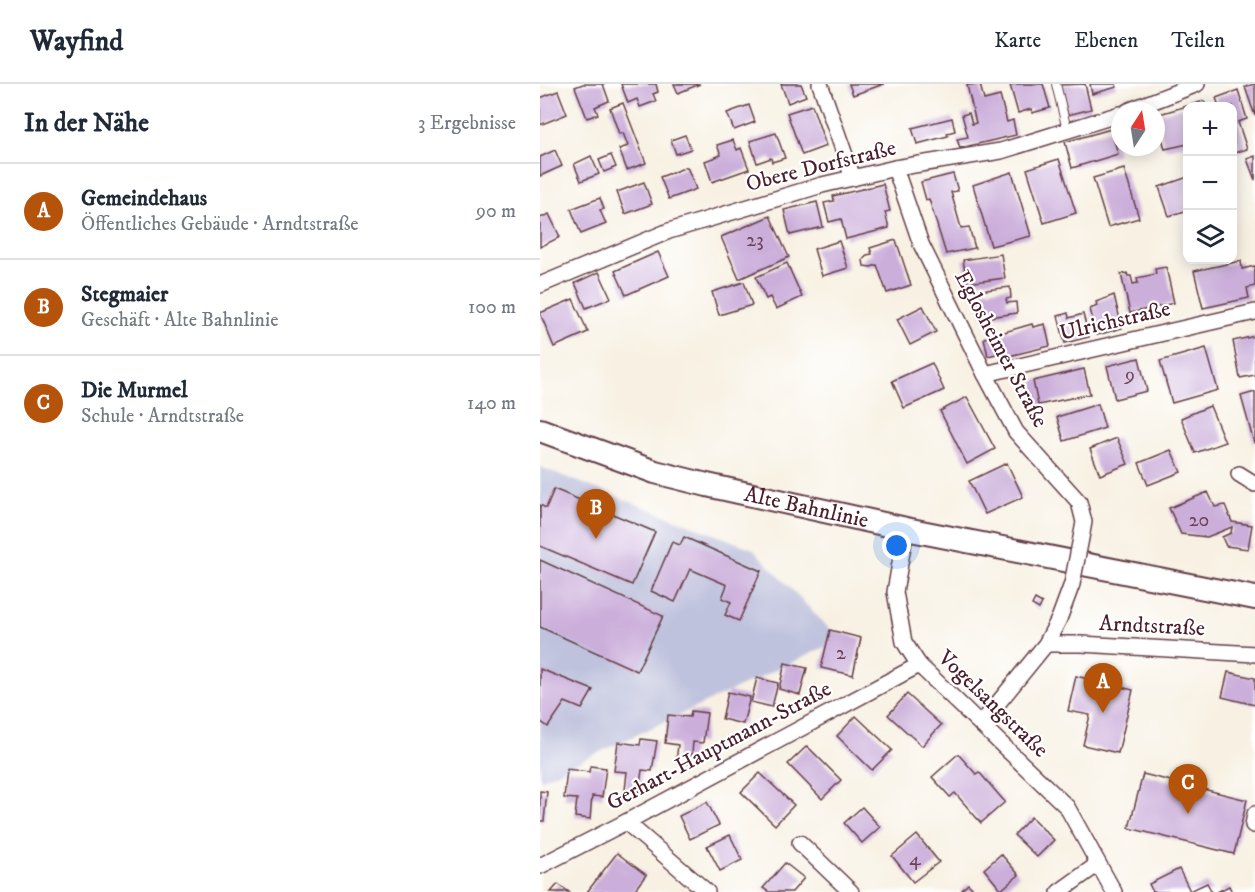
<!DOCTYPE html>
<html lang="de">
<meta charset="utf-8">
<style>
body{margin:0;font-family:"IM FELL DW Pica",serif;background:#f6f6f7;color:#1f2937}
.controls{position:absolute;right:18px;top:18px;display:grid;overflow:hidden;border-radius:12px;box-shadow:0 3px 15px #0003}
.controls button{width:54px;height:54px;display:grid;place-items:center;padding:0;border:0;border-bottom:2px solid #e0e1e3;background:#fff;color:#1f2937;font:30px sans-serif}
.compass{position:absolute;left:571px;top:18px;width:54px;height:54px;border-radius:50%;background:#fff;box-shadow:0 3px 15px #0003;rotate:12deg}
.you{position:absolute;left:357px;top:462px;width:21px;height:21px;margin:-15px;border:4px solid #fff;border-radius:50%;background:#1a73e8;box-shadow:0 0 0 9px #1a73e833}
.badge{display:grid;place-items:center;width:39px;height:39px;border-radius:50%;background:#b45309;color:#fff;font-size:20px;font-weight:700}
.pin{position:absolute;translate:-50% -50px;filter:drop-shadow(0 2px 3px #0008)}
.pin::after{content:'';position:absolute;top:32px;width:21px;height:18px;background:inherit;clip-path:polygon(0 0,100% 0,50% 100%)}
.list{margin:0;padding:0;list-style:none}
h2{display:flex;justify-content:space-between;align-items:center;height:78px;margin:0;padding:0 24px;font-size:26px}
h2 small{font-size:20px;font-weight:400;color:#747a83}
.list li{display:grid;grid-template-columns:39px 1fr auto;gap:18px;align-items:center;box-sizing:border-box;height:96px;padding:0 24px;border-top:2px solid #e0e1e3}
.list b{display:block;font-size:22px;white-space:nowrap}
.list p{margin:0;font-size:20px;white-space:nowrap;color:#747a83}
.list em{font-size:20px;font-style:normal;color:#747a83}
.icon{flex:none;width:33px;height:33px;fill:none;stroke:currentColor;stroke-width:2;stroke-linecap:round;stroke-linejoin:round}
.map{position:relative;flex:none;width:715px;height:808px;overflow:hidden}
header{display:flex;align-items:center;gap:36px;box-sizing:border-box;height:84px;padding:0 30px;background:#fff;border-bottom:2px solid #e0e1e3}
header strong{font-size:28px}
nav{display:flex;gap:33px;margin-inline-start:auto;font-size:21px}
main{display:flex}
aside{flex:1;background:#fff}
.map>svg:first-child{display:block}
</style>
<header>
<strong>Wayfind</strong>
<nav><a>Karte</a><a>Ebenen</a><a>Teilen</a></nav>
</header>
<main>
<aside>
<h2>In der Nähe<small>3 Ergebnisse</small></h2>
<ul class="list">
<li><span class="badge">A</span><div><b>Gemeindehaus</b><p>Öffentliches Gebäude · Arndtstraße</p></div><em>90 m</em></li>
<li><span class="badge">B</span><div><b>Stegmaier</b><p>Geschäft · Alte Bahnlinie</p></div><em>100 m</em></li>
<li><span class="badge">C</span><div><b>Die Murmel</b><p>Schule · Arndtstraße</p></div><em>140 m</em></li>
</ul>
</aside>
<div class="map">
<svg width="715" height="808" viewBox="0 0 715 808">
<rect width="100%" height="100%" fill="#fff"/>
<filter id="ink" filterUnits="userSpaceOnUse"><feTurbulence type="fractalNoise" baseFrequency=".0167" numOctaves="2"/><feDisplacementMap in="SourceGraphic" scale="12" xChannelSelector="R" yChannelSelector="G"/><feConvolveMatrix kernelMatrix="1 2 1 2 8 2 1 2 1" color-interpolation-filters="sRGB"/></filter>
<filter id="wash" filterUnits="userSpaceOnUse"><feTurbulence type="fractalNoise" baseFrequency=".008" numOctaves="4" result="noise"/><feDisplacementMap in="SourceGraphic" scale="24" xChannelSelector="R" yChannelSelector="G"/><feGaussianBlur stdDeviation="1.35" result="paint"/><feColorMatrix in="noise" values="0 0 0 0 0 0 0 0 0 0 0 0 0 0 0 0 0 1.4 0 .05"/><feComposite in="paint" operator="in"/></filter>
<g filter="url(#wash)">
<rect width="100%" height="100%" fill="#f8f1e3"/>
<!-- industrial -->
<path fill="#bfc2dd" d="M0,383L213,465L300,556L0,696Z"/>
<g id="blocks">
<!-- building -->
<g fill="#cbaeda">
<path d="M43,0H63L69,17L55,23L58,30L47,34L35,3Z"/>
<path d="M81,0H116L118,8L113,10L116,17L100,23L97,15L88,19Z"/>
<path d="M134,0H160L138,9Z"/>
<path d="M241,0H261L266,12L248,19Z"/>
<path d="M309,0H344L313,11Z"/>
<path d="M440,0L444,16L460,12L467,38L473,36L476,51L420,64L417,55L428,53L422,31L429,29L432,40L436,39L427,1Z"/>
<path d="M475,0H503L510,24L492,29L491,25L478,29L470,1Z"/>
<path d="M545,0L551,25L528,31L520,1Z"/>
<path d="M550,0H576L577,3L552,10Z"/>
<path d="M714,0H715V32L705,3Z"/>
<path d="M698,6L707,35L698,38L707,65L694,69L693,22H679L676,14Z"/>
<path d="M18,7L27,30L0,41V14Z"/>
<path d="M664,17L666,22H648V60L625,65L616,31Z"/>
<path d="M83,19L106,79L87,86L79,65L88,62L83,49L79,50L70,24Z"/>
<path d="M209,21L215,38L194,46L187,29Z"/>
<path d="M272,21L286,62L262,71L247,29Z"/>
<path d="M412,34L415,47L407,49L408,52L377,60L372,44Z"/>
<path d="M571,45L578,70L532,84L525,58Z"/>
<path d="M236,49L245,74L232,78L231,74L217,79L210,57Z"/>
<path d="M145,51L151,65L136,70L131,56Z"/>
<path d="M193,56L197,66L201,64L209,85L172,98L165,77L181,71L177,61Z"/>
<path d="M15,66L22,82L0,92V73Z"/>
<path d="M71,71L76,83L64,88L59,76Z"/>
<path d="M51,72L59,90L41,97L34,80Z"/>
<path d="M715,72V96L707,75Z"/>
<path d="M519,75L536,129L504,139L487,85Z"/>
<path d="M147,83L156,105L129,115L120,93Z"/>
<path d="M584,85L599,134L568,143L553,94Z"/>
<path d="M472,88L491,152L451,162L433,101Z"/>
<path d="M413,90L418,107L411,108L421,144L429,143L435,164L406,170L389,115L386,116L381,98Z"/>
<path d="M648,93V126L629,132L619,103Z"/>
<path d="M104,98L112,120L85,130L77,108Z"/>
<path d="M343,100L350,127L345,128L349,144L306,155L301,135L289,138L284,119L294,117L293,112Z"/>
<path d="M60,114L64,125L60,126L66,140L41,150L31,125Z"/>
<path d="M277,118L283,143L250,151L244,126Z"/>
<path d="M9,130L20,153L0,163V134Z"/>
<path d="M230,132L249,173L199,195L181,153Z"/>
<path d="M356,156L371,201L347,209L337,181L331,183L324,182L323,176L327,171L332,170L330,164Z"/>
<path d="M299,157L308,184L282,192L274,165Z"/>
<path d="M118,168L129,192L86,211L75,187Z"/>
<path d="M461,170L465,194L427,199L423,176Z"/>
<path d="M701,177L702,185L715,182V202L707,204L709,214L663,224L654,187Z"/>
<path d="M247,179L262,213L236,225L230,213L226,215L216,193Z"/>
<path d="M626,183L634,219L590,229L581,190L587,189L588,192H591L593,200L598,199L597,194L616,190L615,185Z"/>
<path d="M59,188L71,214L46,224L35,199Z"/>
<path d="M204,198L212,221L179,231L172,208Z"/>
<path d="M470,203L471,214L466,215L467,219L476,218L477,229L442,234L438,207Z"/>
<path d="M574,211L582,244L557,251L550,225L557,222L556,218Z"/>
<path d="M33,215L48,248L14,263L0,229Z"/>
<path d="M383,222L396,248L370,261L357,235Z"/>
<path d="M528,229L529,234L543,230L549,253L525,259L518,232Z"/>
<path d="M492,240L493,243L505,240L510,262L465,273L464,268L448,272L444,254Z"/>
<path d="M715,252V291L700,294L693,257Z"/>
<path d="M666,264L678,306L632,319L620,277Z"/>
<path d="M599,274L607,307L575,315L567,282Z"/>
<path d="M392,279L404,306L364,324L352,297Z"/>
<path d="M544,285L550,310L498,321L493,297Z"/>
<path d="M715,308V359H714L701,312Z"/>
<path d="M427,313L455,365L427,380L400,327Z"/>
<path d="M558,320L565,344L524,357L517,333Z"/>
<path d="M670,322L685,358L655,369L641,334Z"/>
<path d="M577,354L588,380L560,391L550,365Z"/>
<path d="M631,366L641,388L608,401L599,379Z"/>
<path d="M467,379L483,413L445,430L429,397Z"/>
<path d="M14,405L115,448L92,501L0,462V421L6,424Z"/>
<path d="M668,408L675,423L685,421L692,438L712,441L708,465L686,462L682,453L691,449L692,443L667,453L641,450L629,424Z"/>
<path d="M144,453L221,487L199,537L185,531L191,518L182,514L187,501L150,485L135,518L111,507L132,458L140,461Z"/>
<path d="M0,476L123,532L97,587L0,543Z"/>
<path d="M495,515L502,519L499,525L492,521Z"/>
<path d="M290,546L321,554L313,591L281,584Z"/>
<path d="M245,579L267,584L260,611L239,605Z"/>
<path d="M0,585L53,606L42,625L25,618L8,643L0,637Z"/>
<path d="M688,588L715,594V621L682,613Z"/>
<path d="M536,592L593,606L578,669L543,661L550,631L528,627Z"/>
<path d="M217,594L238,599L232,623L211,618Z"/>
<path d="M188,608L210,613L203,640L182,635Z"/>
<path d="M367,610L401,641L382,662L348,631Z"/>
<path d="M151,627L167,629L163,659L153,658L151,680L136,678L138,661L125,659L128,631L150,633Z"/>
<path d="M316,632L352,666L332,686L297,652Z"/>
<path d="M101,655L117,657L112,687L102,686L99,708L85,706L87,688L74,687L78,658L100,661Z"/>
<path d="M267,662L301,696L282,715L248,680Z"/>
<path d="M418,670L436,690L439,688L465,718L441,739L415,709L410,713L392,693Z"/>
<path d="M50,682L66,684L62,713L52,712L50,735L35,733L37,715L24,714L27,685L49,688Z"/>
<path d="M220,689L254,721L235,741L201,708Z"/>
<path d="M603,690L707,716L694,770L589,744Z"/>
<path d="M0,707L7,708L4,737H0Z"/>
<path d="M167,718L179,741L150,755L139,732Z"/>
<path d="M322,723L340,743L322,759L304,739Z"/>
<path d="M491,733L514,756L497,773L474,751Z"/>
<path d="M190,751L202,776L180,787L167,762Z"/>
<path d="M377,751L399,778L373,798L352,772Z"/>
<path d="M77,769L106,791L93,808H47Z"/>
<path d="M461,770L479,791L461,806L444,785Z"/>
<path d="M245,779L264,794L252,808H229L223,804Z"/>
<path d="M639,785L650,807L667,799L672,808H613L609,800Z"/>
<path d="M18,800L29,808H11Z"/>
<path d="M428,800L436,808H420Z"/>
<path d="M689,802L692,808H677Z"/>
</g>
</g>
</g>
<g filter="url(#ink)">
<use href="#blocks" fill-opacity="0" stroke="#643e47" stroke-width="1.5"/>
<g fill="none" stroke-linecap="round" stroke-linejoin="round">
<!-- lane casing -->
<g stroke="#643e47" stroke-width="10">
<path id="lane" d="M516,0L527,46"/>
</g>
<!-- street casing -->
<g stroke="#643e47" stroke-width="18">
<g id="street">
<path d="M280,0L313,94"/>
<path d="M588,27L657,0"/>
<path d="M355,84L381,160L445,290L476,348L539,418L544,438L542,449"/>
<path d="M0,201L129,147L282,101L355,84L461,67L580,30"/>
<path d="M445,290L715,228"/>
<path d="M699,390L715,400"/>
<path d="M366,445L355,508L364,558L379,581L527,723L574,808"/>
<path d="M506,560H541L715,570"/>
<path d="M441,640L506,560L519,535L532,500"/>
<path d="M86,738L167,808"/>
<path d="M713,741L715,730"/>
<path d="M260,759L311,808"/>
<path d="M0,782L86,738L379,581"/>
<path d="M519,808L558,780"/>
</g>
</g>
<!-- secondary casing -->
<g stroke="#643e47" stroke-width="26">
<g id="secondary">
<path id="s1" d="M0,346L115,388L167,401L366,445L715,514"/>
</g>
</g>
<!-- lane -->
<use href="#lane" stroke="#fff" stroke-width="8"/>
<!-- street -->
<use href="#street" stroke="#fff" stroke-width="15"/>
<!-- secondary -->
<use href="#secondary" stroke="#fff" stroke-width="22"/>
<!-- street-bridge casing -->
<g stroke="#643e47" stroke-width="18" stroke-linecap="butt">
<path id="street-bridge" d="M532,500L542,449"/>
</g>
<!-- street-bridge -->
<use href="#street-bridge" stroke="#fff" stroke-width="15"/>
</g>
</g>
<g text-anchor="middle" dominant-baseline="central" stroke-width="4.5" stroke-linejoin="round" paint-order="stroke">
<!-- number labels -->
<g font-size="20" fill="#6a4357">
<text x="215" y="156">23</text>
<text x="590" y="291">9</text>
<text x="659" y="436">20</text>
<text x="301" y="569">2</text>
<text x="375" y="775">4</text>
</g>
<!-- street labels -->
<g font-size="22" fill="#4a1f2b" stroke="#fff">
<text transform="translate(281 82) rotate(-14)">Obere Dorfstraße</text>
<text transform="translate(575 237) rotate(-13)">Ulrichstraße</text>
<text transform="translate(461 265) rotate(62)">Eglosheimer Straße</text>
<text stroke="none"><textPath href="#s1" startOffset="278">Alte Bahnlinie</textPath></text>
<text transform="translate(612 542) rotate(3)">Arndtstraße</text>
<text transform="translate(453 620) rotate(44)">Vogelsangstraße</text>
<text transform="translate(179 662) rotate(-28)">Gerhart-Hauptmann-Straße</text>
</g>
</g>
</svg>
<div class="controls">
<button>+</button>
<button>−</button>
<button><svg class="icon" aria-label="layers" viewBox="0 0 24 24"><path d="M12 4l9 5-9 5-9-5zM3 14l9 5 9-5"/></svg></button>
</div>
<svg class="compass" viewBox="-18 -18 36 36"><path d="M0-13l5 13h-10z" fill="#e53935"/><path d="M0 13l5-13h-10z" fill="#747a83"/></svg>
<div class="you"></div>
<div class="pin badge" style="left:563px;top:629px">A</div>
<div class="pin badge" style="left:56px;top:455px">B</div>
<div class="pin badge" style="left:648px;top:730px">C</div>
</div>
</main>
